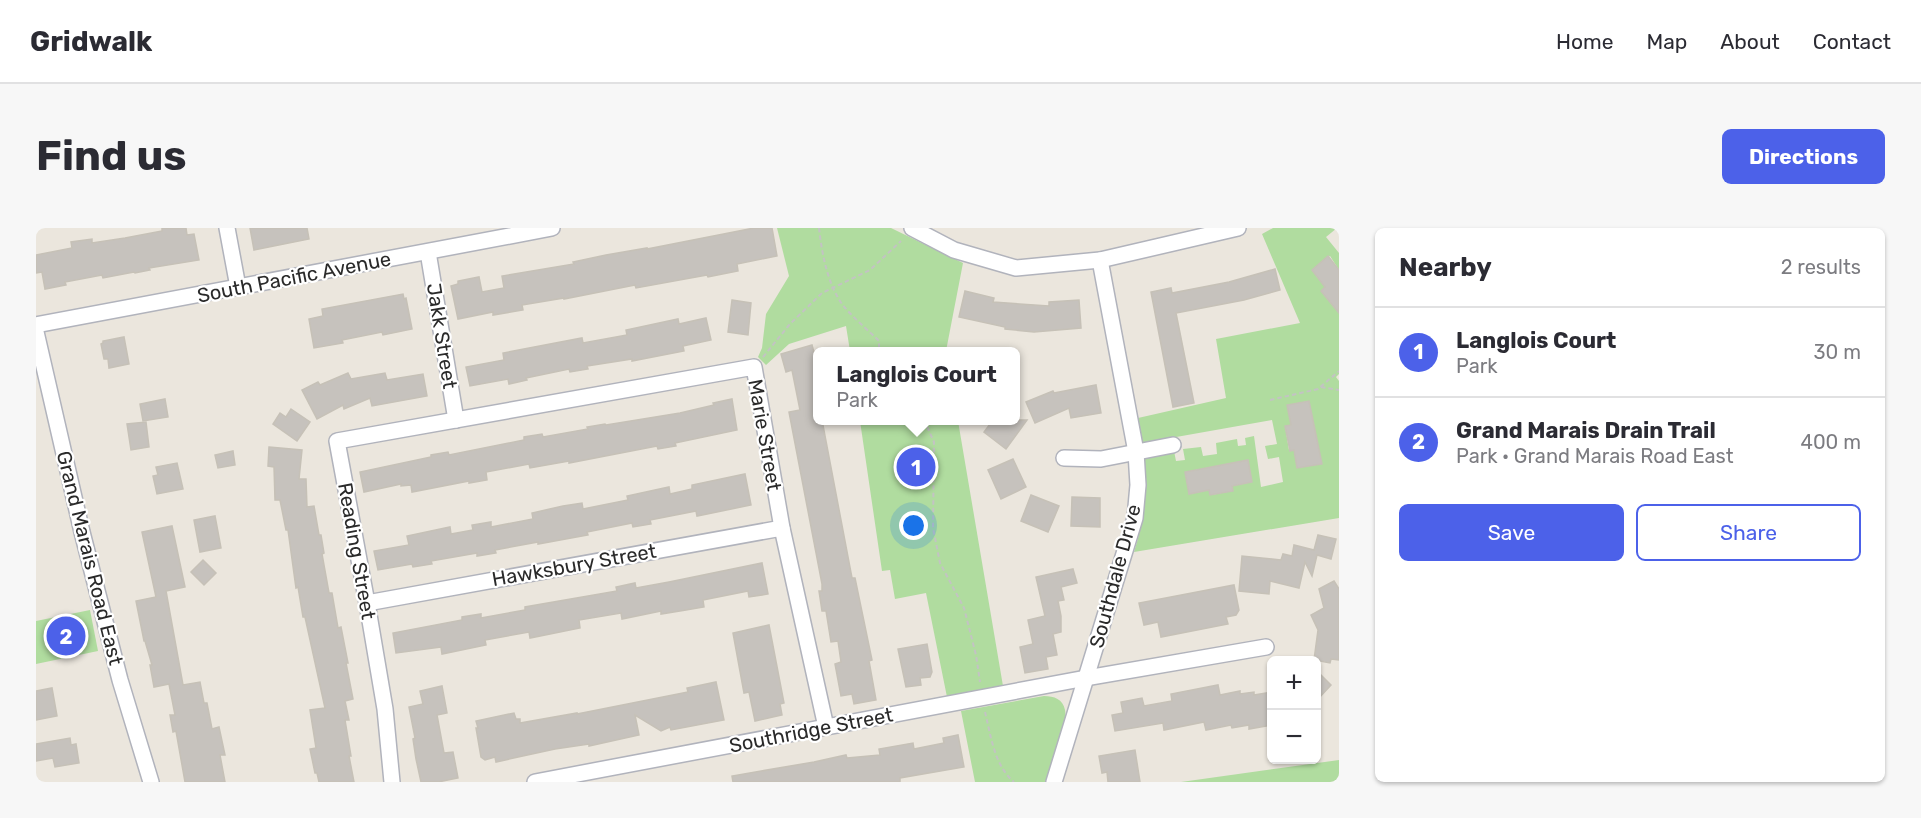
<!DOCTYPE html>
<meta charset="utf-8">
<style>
body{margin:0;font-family:Rubik,sans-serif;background:#f7f7f7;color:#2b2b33}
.controls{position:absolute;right:18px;bottom:18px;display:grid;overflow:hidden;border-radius:9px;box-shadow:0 2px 4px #0004}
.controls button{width:54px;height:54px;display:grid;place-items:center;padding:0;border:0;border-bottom:2px solid #e1e1e2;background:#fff;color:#2b2b33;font:30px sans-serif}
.you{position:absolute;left:878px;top:298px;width:21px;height:21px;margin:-15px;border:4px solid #fff;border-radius:50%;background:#1a73e8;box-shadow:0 0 0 9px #1a73e833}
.badge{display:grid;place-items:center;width:39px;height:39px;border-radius:50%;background:#4c61e9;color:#fff;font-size:20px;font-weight:700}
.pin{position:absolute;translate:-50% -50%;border:3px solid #fff;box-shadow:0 2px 6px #0006}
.popup{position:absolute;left:777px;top:119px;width:207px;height:78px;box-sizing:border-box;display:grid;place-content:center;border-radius:9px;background:#fff;filter:drop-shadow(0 2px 4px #0005);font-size:20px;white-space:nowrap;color:#7c7c81}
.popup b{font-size:22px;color:#2b2b33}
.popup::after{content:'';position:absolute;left:50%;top:100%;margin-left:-12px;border:12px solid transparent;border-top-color:#fff}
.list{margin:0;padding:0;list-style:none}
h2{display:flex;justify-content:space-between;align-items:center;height:78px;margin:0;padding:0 24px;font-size:26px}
h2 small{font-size:20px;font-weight:400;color:#7c7c81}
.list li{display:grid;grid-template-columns:39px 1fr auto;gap:18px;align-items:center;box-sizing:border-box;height:90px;padding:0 24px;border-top:2px solid #e1e1e2}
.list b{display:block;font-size:22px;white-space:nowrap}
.list p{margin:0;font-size:20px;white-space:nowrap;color:#7c7c81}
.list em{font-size:20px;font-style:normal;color:#7c7c81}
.actions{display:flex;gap:12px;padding:18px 24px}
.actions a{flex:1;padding:14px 0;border:2px solid #4c61e9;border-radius:9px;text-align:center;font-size:21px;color:#4c61e9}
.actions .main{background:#4c61e9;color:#fff}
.map{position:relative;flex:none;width:1303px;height:554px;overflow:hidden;border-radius:9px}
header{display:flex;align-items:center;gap:36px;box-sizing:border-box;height:84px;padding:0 30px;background:#fff;border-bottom:2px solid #e1e1e2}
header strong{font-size:28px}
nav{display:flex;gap:33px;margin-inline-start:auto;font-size:21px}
.intro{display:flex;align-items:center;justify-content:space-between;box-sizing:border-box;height:144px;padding:0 36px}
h1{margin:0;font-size:42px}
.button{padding:15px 27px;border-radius:9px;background:#4c61e9;color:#fff;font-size:21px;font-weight:700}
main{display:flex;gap:36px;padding:0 36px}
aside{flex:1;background:#fff;border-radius:9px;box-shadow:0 2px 4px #0004}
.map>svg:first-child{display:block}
</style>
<header>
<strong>Gridwalk</strong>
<nav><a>Home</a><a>Map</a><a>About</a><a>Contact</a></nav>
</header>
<div class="intro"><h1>Find us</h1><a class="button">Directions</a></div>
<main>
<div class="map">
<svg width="1303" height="554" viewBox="0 0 1303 554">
<rect width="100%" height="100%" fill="#ebe6dd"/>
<!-- green -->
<g fill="#b0dc9f" fill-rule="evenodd">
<path d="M741,0H855L927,35L910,123H814L810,98L753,116L730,137L722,129L726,120L730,86L753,48Z"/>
<path d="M1237,0H1301L1290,9L1303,25V42L1294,28L1276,42L1289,59L1285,63L1303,79V146L1300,149L1303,153V290L1098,324C1108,293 1112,263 1108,230L1138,223L1140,233L1149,232L1147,221L1165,219L1167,228L1181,226L1180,215L1201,211L1202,218L1210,217L1209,210L1218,208L1225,259L1247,254L1243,229L1232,231L1229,218L1241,216L1236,192L1112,214H1106L1102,190L1190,170L1180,111L1264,95L1226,6ZM1273,173L1285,236L1261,240L1258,222H1253L1249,198L1255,197L1252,177ZM1212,232L1216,254L1196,258V263L1175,267L1173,262L1153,266L1149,244Z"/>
<path d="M824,193H922L967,458L911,469L890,365L859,371L854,342L846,343Z"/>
<path d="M54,382L62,423L0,436V393Z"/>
<path d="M1008,468C1018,468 1027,471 1029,482C1032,495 1014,539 1010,554H939L925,483Z"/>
<path d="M1303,532V554H1145Z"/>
</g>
<!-- building -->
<g fill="#c6c2bd" stroke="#c6c1b7" stroke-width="1.5">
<path d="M126,0H150L151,7L158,6L163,32L113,40L114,42L99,45L98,44L67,50L66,47L29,54L30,57L9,61L6,44L0,45V27L36,20L35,14L56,11V15L89,10L126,3Z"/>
<path d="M214,0H271L273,11L218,22Z"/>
<path d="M718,0H736L741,28L701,36L702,43L672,49L671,47L600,60L599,57L528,71V70L486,77L487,82L457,87V84L422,91L415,58L422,56V53L443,49L446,64L468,60L466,48L538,36L537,34L570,27L611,20V21Z"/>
<path d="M1292,28L1303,42V85L1285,63L1289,59L1276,42Z"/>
<path d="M1239,41L1244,62L1208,72L1140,85L1158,175L1137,179L1115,64L1135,60L1136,65L1193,54Z"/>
<path d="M929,63L958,70L957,74L1013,78V74L1043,72L1045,100L998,104L969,101V99L923,89Z"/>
<path d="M367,66L368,71L370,70L376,101L347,107L346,104L306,112L307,115L278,120L273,91L287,88L286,81Z"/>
<path d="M696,72L715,75L712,107L692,104Z"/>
<path d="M670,90L675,112L647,118L648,123L596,133V131L551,138L552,141L534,144L533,141L490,150L491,152L473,156L472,151L434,158L430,139L468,132L467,125L546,110L547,115L591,107L590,102L642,91L643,96Z"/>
<path d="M88,109L93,136L73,140L72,131H68L65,116L67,115V113Z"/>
<path d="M776,117L781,135V192H786L816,350H819L836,432L833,433L840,472L818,476L816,466L805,468L799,436L805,434L802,413L795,414L790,383H786L783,363H786V356L753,184L764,182L756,142L750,144L745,126Z"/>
<path d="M312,145L315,151L349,145L351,152L387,146L391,168L336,178L334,170L308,181L307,177L281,191L266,162L282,154L284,157Z"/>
<path d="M1060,157L1065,185L1035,190L1033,180L999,195L990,174L1017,163L1018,165Z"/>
<path d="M129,171L132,189L107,193L104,176Z"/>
<path d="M696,171L701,202L639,215L640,218L622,221L621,218L533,235V233L494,240L493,236L450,244L451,252L433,255V253L376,264L375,257L365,258V256L328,264L324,244L395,229V227L412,224L413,227L488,212V209L506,206L507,209L552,201L551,199L569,196L570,197L644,185L678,177L677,175Z"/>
<path d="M1273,173L1286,236L1261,240L1258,222L1254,223L1249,198L1255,197L1251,177Z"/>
<path d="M255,181L274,194L261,213L237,196L244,185L250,189Z"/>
<path d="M957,192H991L970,221L948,204Z"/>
<path d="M110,194L113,219L95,222L91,196Z"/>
<path d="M233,219L266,222L263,251H270L271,279L278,278L283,307H285L288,325L286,326L293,365H296L302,400L305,399L312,435H310L317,471L309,473L313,492H309L315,528H313L318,554H283L281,545H279L274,521L280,520L274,482L289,480L269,389H267L262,359L260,360L252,302H250L244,272H239L238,239L232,238Z"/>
<path d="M197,223L199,237L182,240L179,227Z"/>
<path d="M977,231L990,259L965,271L952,242Z"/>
<path d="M1212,232L1216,254L1196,258L1197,263L1174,267L1173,262L1153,266L1149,244Z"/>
<path d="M141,235L147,261L121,266L117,248L122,247L120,239Z"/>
<path d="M709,246L715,277L661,288L660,283L614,292L615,296L597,299L596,295L551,304L552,307L502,316V314L459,322L460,325L441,328V325L395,333L396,336L377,339L376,336L342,342L338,323L373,317L371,308L414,299L415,306L437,302L436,297L455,294V299L497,291L496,285L527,278L546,275L547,281L592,272L591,268L633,259L634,266L656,261V257Z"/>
<path d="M995,267L1023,278L1012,304L985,293Z"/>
<path d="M1036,269L1064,270V299L1035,298Z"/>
<path d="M179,288L185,320L164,324L158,292Z"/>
<path d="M136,298L149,359L130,363L147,457L164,454L168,475H171L176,501L183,499L189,527H184L189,554H149L140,503L137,504L134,487H139L133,456L118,459L114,437H116L109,413H108L100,373L120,369L106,304Z"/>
<path d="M1282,307L1300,311L1295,331L1281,327L1276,348L1269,334L1263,360L1234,353L1233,366L1203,363L1206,328L1245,332L1247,326L1256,328L1258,317L1278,322Z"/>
<path d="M167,332L180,345L168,357L155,344Z"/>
<path d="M726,335L732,366L713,369L712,363L667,372L668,379L650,382L625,386V383L586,391L585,385L543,392L544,400L494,410L493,404L449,412L450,417L406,426L405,419L360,425L357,405L426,392V389L445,386V390L489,382V379L581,363L580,359L599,355L600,360L633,354Z"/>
<path d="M1037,341L1041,355L1025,359L1028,372L1022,373L1025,388V404L1017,406L1021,427L1010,429L1012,441L989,445L984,419L997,416L992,392L1009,388L1000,349Z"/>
<path d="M1298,353L1303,361V432L1295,431L1294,435L1278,432L1282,402L1275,387L1288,380L1283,361Z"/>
<path d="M1198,357L1203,382L1200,387L1190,389L1192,396L1125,409L1122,394L1108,397L1103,375Z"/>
<path d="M733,397L748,475L744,476L746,487L719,493L713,464L708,465L697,405Z"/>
<path d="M891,416L896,444L894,449L884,450L885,457L870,459L862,421Z"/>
<path d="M1281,443L1295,457L1281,472Z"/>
<path d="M680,454L688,492L635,502L634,499L625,503L599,487L603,507L553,518V516L519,521L460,534L459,529L449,532L445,529L440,500H442L440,493L478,485L480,491H484V495L541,485V486L652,464L651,460Z"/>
<path d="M1182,457L1184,467L1204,463V466L1218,464V467L1236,464V497L1213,501V497L1196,500L1195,497L1170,502L1168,494L1128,502L1127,495L1079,503L1076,487L1087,485L1085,474L1106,470L1108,478L1136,473L1135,466Z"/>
<path d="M406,458L411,485L401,487L408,525L417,524L422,550L402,554H385L380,531L377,511L379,510L373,479L387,476L384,463Z"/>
<path d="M16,460L21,488L0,492V463Z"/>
<path d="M922,507L928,539L864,550V554H697L696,548L778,534L810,527L811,530L844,527L843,521L877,515L878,521L908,515L907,510Z"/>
<path d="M34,510L35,517L40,516L43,535L19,539L17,530L0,533V516Z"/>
<path d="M1099,522L1104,554H1072L1071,544L1066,545L1063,528Z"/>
</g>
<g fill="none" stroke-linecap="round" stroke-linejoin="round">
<!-- minor casing -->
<g stroke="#b1b3bc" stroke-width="18">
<g id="minor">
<path d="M191,0L202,59"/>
<path d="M876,0L918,22L980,40L1064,32L1202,0"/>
<path d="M392,24L420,192"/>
<path d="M0,97L516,0"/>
<path d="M0,104L46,304L84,452L115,554"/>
<path d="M1028,230L1065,231L1137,217"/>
<path d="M331,375L746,300"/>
<path d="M356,554L349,481L331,375L301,213L718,139L746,300L790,499"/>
<path d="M499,554L1050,450L1230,419"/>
<path d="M1018,554L1099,290L1102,257L1100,224L1064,32"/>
</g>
</g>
<!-- path -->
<g stroke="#c3c3c3" stroke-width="2" stroke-dasharray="4.5 3" stroke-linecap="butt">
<path d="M783,0C786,26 791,54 806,76C816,89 831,101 843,113V124"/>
<path d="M727,129L754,96L786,65L834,42L865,13"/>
<path d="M1285,159L1303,162"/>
<path d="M1234,172L1282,161L1303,143"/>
<path d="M888,192L898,214L897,300L904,335L928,380L940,427L944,454"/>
<path d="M949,484C955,508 958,537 978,554"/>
</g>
<!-- minor -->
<use href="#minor" stroke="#fff" stroke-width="15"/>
</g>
<g text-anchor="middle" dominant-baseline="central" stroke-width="4.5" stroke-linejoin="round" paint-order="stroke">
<!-- street labels -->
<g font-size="20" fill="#2a2a2a" stroke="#fff">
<text transform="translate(258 49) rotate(-11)">South Pacific Avenue</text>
<text transform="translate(406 108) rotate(81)">Jakk Street</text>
<text transform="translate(729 207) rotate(80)">Marie Street</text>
<text transform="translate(321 323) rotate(80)">Reading Street</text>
<text transform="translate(54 330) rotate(76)">Grand Marais Road East</text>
<text transform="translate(538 337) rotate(-10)">Hawksbury Street</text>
<text transform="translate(1079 348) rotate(-75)">Southdale Drive</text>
<text transform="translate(775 502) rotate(-11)">Southridge Street</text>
</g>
</g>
</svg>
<div class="controls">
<button>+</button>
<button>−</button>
</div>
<div class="you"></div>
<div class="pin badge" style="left:880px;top:239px">1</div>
<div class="popup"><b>Langlois Court</b>Park</div>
<div class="pin badge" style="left:30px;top:408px">2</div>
</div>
<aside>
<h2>Nearby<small>2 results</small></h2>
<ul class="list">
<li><span class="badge">1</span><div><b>Langlois Court</b><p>Park</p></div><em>30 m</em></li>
<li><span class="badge">2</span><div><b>Grand Marais Drain Trail</b><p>Park · Grand Marais Road East</p></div><em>400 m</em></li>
</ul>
<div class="actions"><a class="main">Save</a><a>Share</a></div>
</aside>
</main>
